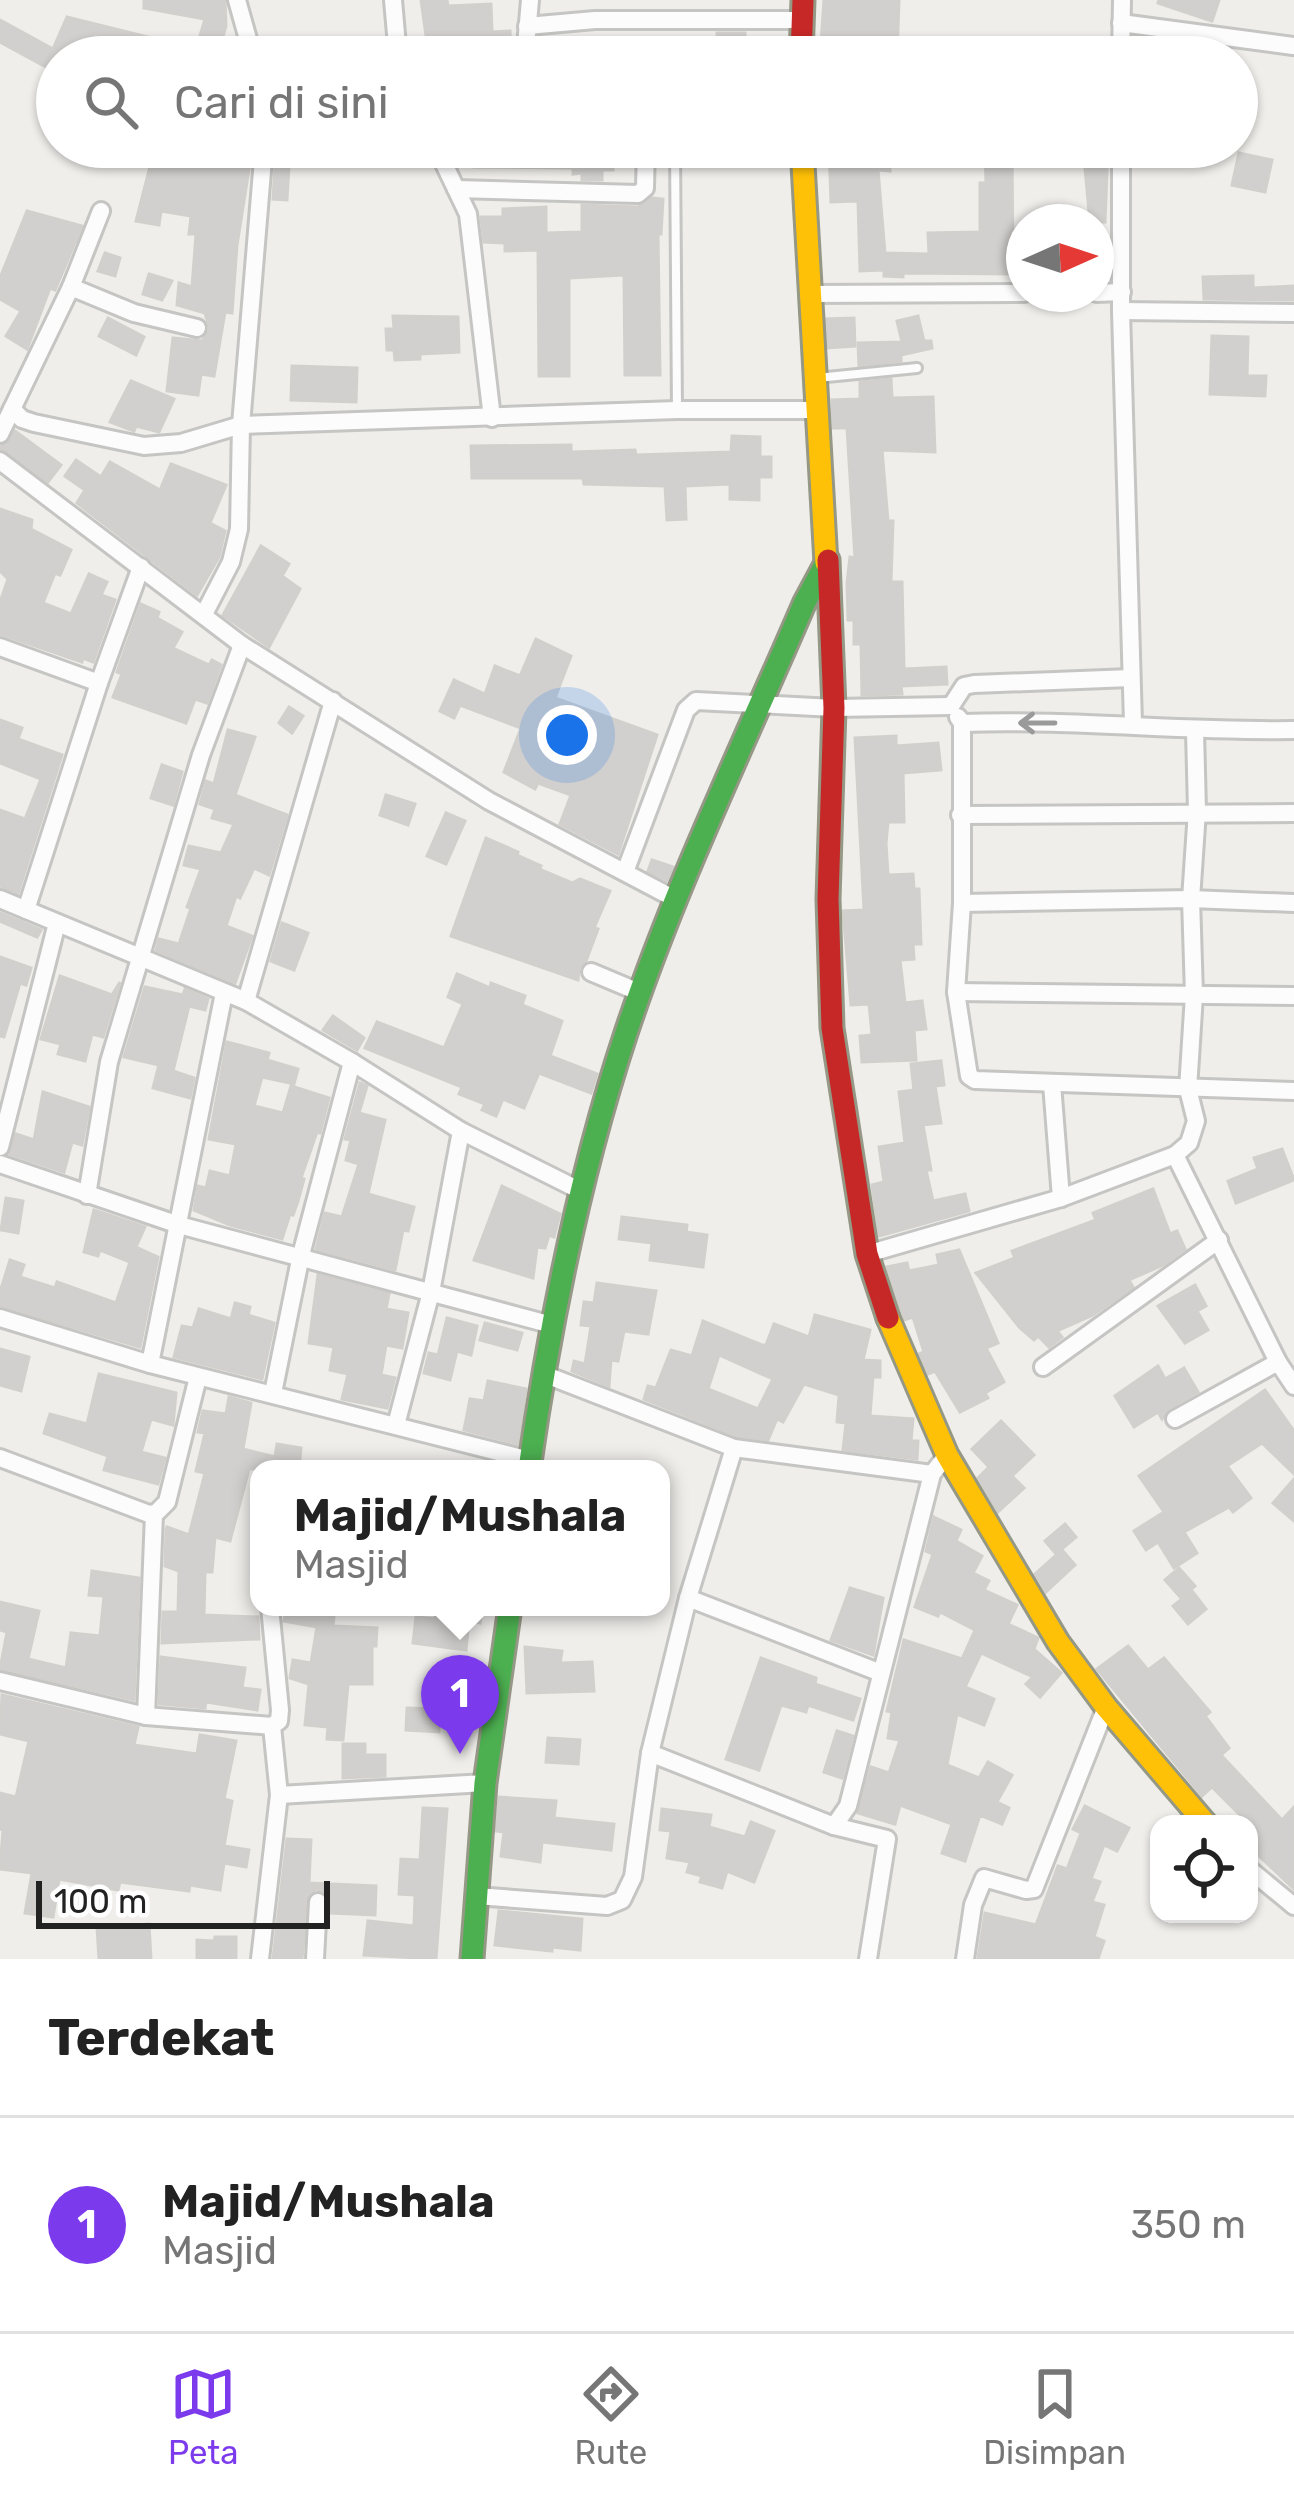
<!DOCTYPE html>
<html lang="id">
<style>
body{margin:0;font-family:Rubik,sans-serif;background:#f6f6f6;color:#222}
.controls{position:absolute;right:36px;bottom:36px;display:grid;overflow:hidden;border-radius:24px;box-shadow:0 3px 9px #0004}
.controls button{width:108px;height:108px;display:grid;place-items:center;padding:0;border:0;border-bottom:3px solid #e0e0e0;background:#fff;color:#222;font:60px sans-serif}
.compass{position:absolute;left:1006px;top:204px;width:108px;height:108px;border-radius:50%;background:#fff;box-shadow:0 3px 9px #0004;rotate:87deg}
.scale{position:absolute;left:36px;bottom:30px;width:294px;box-sizing:border-box;padding-left:12px;border:6px solid #222;border-top:0;font-size:33px;line-height:42px;white-space:nowrap;color:#222;-webkit-text-stroke:9px #fff;paint-order:stroke}
.you{position:absolute;left:567px;top:735px;width:42px;height:42px;margin:-30px;border:9px solid #fff;border-radius:50%;background:#1a73e8;box-shadow:0 0 0 18px #1a73e833}
.badge{display:grid;place-items:center;width:78px;height:78px;border-radius:50%;background:#7c3aed;color:#fff;font-size:39px;font-weight:700}
.pin{position:absolute;translate:-50% -99px;filter:drop-shadow(0 3px 6px #0008)}
.pin::after{content:'';position:absolute;top:63px;width:42px;height:36px;background:inherit;clip-path:polygon(0 0,100% 0,50% 100%)}
.popup{position:absolute;left:250px;top:1460px;width:420px;height:156px;box-sizing:border-box;display:grid;place-content:center;border-radius:24px;background:#fff;filter:drop-shadow(0 3px 9px #0005);font-size:39px;white-space:nowrap;color:#767676}
.popup b{font-size:45px;color:#222}
.popup::after{content:'';position:absolute;left:50%;top:100%;margin-left:-24px;border:24px solid transparent;border-top-color:#fff}
.list{margin:0;padding:0;list-style:none}
h2{display:flex;justify-content:space-between;align-items:center;height:156px;margin:0;padding:0 48px;font-size:51px}
h2 small{font-size:39px;font-weight:400;color:#767676}
.list li{display:grid;grid-template-columns:78px 1fr auto;gap:36px;align-items:center;box-sizing:border-box;height:216px;padding:0 48px;border-top:3px solid #e0e0e0}
.list b{display:block;font-size:45px;white-space:nowrap}
.list p{margin:0;font-size:39px;white-space:nowrap;color:#767676}
.list em{font-size:39px;font-style:normal;color:#767676}
.icon{flex:none;width:66px;height:66px;fill:none;stroke:currentColor;stroke-width:2;stroke-linecap:round;stroke-linejoin:round}
.map{position:relative;flex:none;width:1294px;height:1959px;overflow:hidden}
.search{position:absolute;background:#fff;box-shadow:0 3px 9px #0004;left:36px;right:36px;top:36px;height:132px;display:flex;align-items:center;gap:30px;box-sizing:border-box;padding:0 42px;border-radius:66px;color:#767676;font-size:45px}
.sheet{height:372px;background:#fff}
nav{display:flex;justify-content:space-around;align-items:center;box-sizing:border-box;height:168px;border-top:3px solid #e0e0e0;background:#fff;font-size:33px;color:#767676}
nav a{display:grid;justify-items:center;gap:6px}
nav .on{color:#7c3aed}
.map>svg:first-child{display:block}
</style>
<div class="map">
<svg width="1294" height="1959" viewBox="0 0 1294 1959">
<rect width="100%" height="100%" fill="#efeeeb"/>
<!-- building -->
<g fill="#d2d0ce" stroke="#d2d0cd" stroke-width="3" fill-rule="evenodd">
<path d="M144,0H225L226,26L217,57H57V73L0,42V20L53,49L67,17L196,49L205,19L144,8Z"/>
<path d="M421,0H447L448,6L491,4L492,32L510,31L511,48L488,49L489,57H429Z"/>
<path d="M824,0H899L897,57H820Z"/>
<path d="M1159,0H1219L1212,21L1158,3Z"/>
<rect x="717" y="33" width="28" height="24"/>
<path d="M587,38V57H550L549,40Z"/>
<path d="M155,147H210L208,158L250,163L237,245L232,313L225,312L214,376L201,374L198,395L167,391L173,338L202,341L210,330L205,313L177,305L179,283L192,287L196,234H189L191,216L161,211L159,225L136,221Z"/>
<path d="M475,147H612L613,170H602V180H582V173L573,174V168L474,167Z"/>
<path d="M829,147H932V165L890,164V171L878,170L885,253L929,254L928,233L980,232V183H986L985,147H1012L1013,274L903,273V277L884,276V270L860,271L858,201L831,202Z"/>
<path d="M1083,147H1108L1105,222H1090Z"/>
<path d="M1239,153L1272,160L1265,192L1232,185Z"/>
<path d="M275,165L289,166L287,200L273,199Z"/>
<path d="M652,198L663,199L661,234H658L660,375H625L624,275L569,278V376H539L538,250L505,251V243L484,242L481,217H503V209L546,207V233L582,232V205L638,207Z"/>
<path d="M27,211L82,226L55,290L50,288L27,349L6,336L21,311L0,299V278Z"/>
<rect x="1096" y="249" width="12" height="31"/>
<path d="M105,253L120,258L115,276L98,271Z"/>
<path d="M149,274L172,281L162,300L143,294Z"/>
<path d="M1253,276V288L1294,286V300L1204,299L1203,277Z"/>
<path d="M393,316L458,317L459,352L420,354V359L395,360L394,350H387L386,329H394Z"/>
<path d="M918,316L924,341H931L932,348L901,355V361L859,366L858,343L902,342L897,321Z"/>
<path d="M108,318L144,337L136,355L99,336Z"/>
<path d="M854,318L855,346L827,348L825,319Z"/>
<path d="M1212,336L1248,337L1247,376H1266L1265,396L1210,394Z"/>
<path d="M292,366L357,368L356,402L291,400Z"/>
<path d="M891,379L892,398L933,397L935,452L882,450L888,521H893L891,582H902L904,669L946,667L947,684L901,686L902,694L862,695L861,644H854V620H848L847,583L850,557L855,558L847,428H833L832,400L860,399V382Z"/>
<path d="M131,381L174,399L159,432L136,426L134,431L110,422Z"/>
<path d="M15,431L61,465L48,482L0,448Z"/>
<path d="M732,436L760,437V457H771V477H759V500L730,499V484L685,486L686,519L667,520L665,486L584,484L583,478H472L471,446L571,445V452L635,450L636,455L731,452Z"/>
<path d="M76,460L101,477L110,462L160,490L171,464L226,485L210,523L225,531L219,557L197,595L77,503L85,490L65,476Z"/>
<path d="M0,509L32,520L31,529L71,550L60,575L55,573L43,603L71,614L89,574L107,582L101,595L115,600L93,662L83,658L82,662L0,634V602L8,579L0,571Z"/>
<path d="M261,546L289,564L282,576L300,589L269,647L223,615Z"/>
<path d="M141,604L159,612L157,618L182,632L173,648L209,665L212,660L221,665L207,703L195,699L186,723L113,697L122,674L117,672Z"/>
<path d="M536,639L571,656L555,698L657,735L618,854L560,824L571,795L538,783L535,789L504,772L521,728L460,705L454,718L440,711L454,680L485,694L495,666L520,676Z"/>
<path d="M289,707L303,716L292,733L279,723Z"/>
<path d="M0,720L22,728L18,739L62,755L18,893L0,886V810L25,819L41,779L0,763Z"/>
<path d="M228,730L255,737L235,795L287,815L269,875L254,868L240,898L236,896L226,926L252,936L235,983L156,950L159,939L179,944L191,908L187,907L201,869L184,865L189,846L221,853L234,824L212,818L215,809L200,804L206,781L214,784Z"/>
<path d="M896,736V746L938,743L941,770L903,773L904,822H888L886,843L888,875L913,874L914,889H919L921,944H913L914,959L900,960L905,1003L922,1001L926,1029L914,1030L916,1060L862,1062L860,1036L872,1035L869,1004L851,1005L843,911L864,910L855,738Z"/>
<path d="M162,765L182,772L173,805L151,798Z"/>
<path d="M386,795L415,804L408,825L380,815Z"/>
<path d="M446,813L465,821L446,864L427,856Z"/>
<path d="M486,838L518,852L517,855L541,866L539,869L572,883L580,879L610,891L594,928L598,929L586,961L579,968L578,980L451,936Z"/>
<path d="M652,860L673,867L668,881L648,871Z"/>
<path d="M0,913L41,930L37,937L0,921Z"/>
<path d="M282,923L308,933L294,970L271,961Z"/>
<path d="M0,957L31,968L26,985L20,983L4,1037L0,1036Z"/>
<path d="M457,974L490,988L491,983L525,996L522,1005L562,1021L550,1056L597,1074L591,1093L539,1073L524,1108L503,1099L496,1116L482,1110L485,1104L459,1094L462,1087L365,1048L377,1022L444,1048L463,1004L448,997Z"/>
<path d="M60,976L112,995L120,982L103,1037L92,1034L85,1061L58,1054L61,1044L41,1039Z"/>
<path d="M145,987L183,995L185,989L208,999L205,1010L189,1006L173,1071L194,1078L190,1098L153,1088L159,1065L124,1057Z"/>
<path d="M333,1016L364,1038L357,1050L323,1030Z"/>
<path d="M227,1042L269,1053L267,1060L298,1069L294,1084L262,1077L254,1106L283,1113L291,1086L329,1098L320,1133L317,1132L301,1178L304,1179L298,1201L293,1215L290,1214L282,1239L230,1225L194,1210L198,1186L206,1188L210,1171L230,1176L236,1144L209,1139Z"/>
<path d="M941,1061L944,1085L935,1086L941,1123L923,1125L931,1170H926L933,1201L965,1194L969,1211L879,1236L872,1185L884,1182L879,1147L905,1143L899,1092L914,1090L911,1064Z"/>
<path d="M360,1083L367,1086L359,1113L385,1120L368,1194L414,1207L408,1231L403,1230L395,1270L316,1249L325,1213L342,1217L359,1164L346,1160L351,1140L345,1139Z"/>
<path d="M43,1092L89,1107L82,1145L72,1142L64,1172L10,1154L16,1134L34,1140Z"/>
<path d="M1282,1149L1294,1180L1236,1203L1228,1181L1258,1169L1254,1158Z"/>
<path d="M502,1186L560,1214L554,1237L549,1235L545,1248L537,1247L533,1278L474,1260Z"/>
<path d="M1153,1189L1170,1234L1177,1231L1185,1249L1163,1265L1129,1280L1133,1287L1093,1315L1057,1331L1062,1337L1049,1347L1038,1336L1034,1340L1020,1328L976,1273L1015,1258L1012,1251L1096,1220L1093,1213Z"/>
<path d="M6,1198L23,1201L18,1233L1,1230Z"/>
<path d="M94,1210L145,1227L136,1247L158,1257L140,1347L0,1306V1292L10,1260L24,1265L20,1277L55,1288L57,1282L116,1303L130,1262L100,1250L98,1256L84,1252Z"/>
<path d="M622,1217L687,1225L686,1232L707,1235L703,1267L650,1260L652,1243L619,1239Z"/>
<path d="M959,1250L998,1343L986,1348L1004,1382L985,1393L988,1398L960,1412L935,1371L928,1374L919,1354L924,1352L913,1317L904,1320L887,1267L907,1263L909,1271L939,1265L937,1255Z"/>
<path d="M318,1275L389,1294L386,1309L408,1313L402,1348L386,1345L381,1375L395,1378L387,1408L342,1399L348,1374L330,1370L334,1347L309,1343Z"/>
<path d="M597,1283L656,1291L648,1334L624,1331L618,1361L611,1360L609,1386L572,1371L574,1361L585,1364L591,1326L581,1325L584,1302L594,1303Z"/>
<path d="M1195,1285L1206,1306L1197,1311L1208,1330L1185,1343L1158,1306Z"/>
<path d="M235,1303L250,1307L248,1315L274,1323L262,1379L174,1357L182,1326L193,1328L199,1309L231,1319Z"/>
<path d="M815,1315L870,1330L863,1360L880,1361V1377H873L870,1416L913,1419L911,1441H918L917,1459L843,1450L846,1423L837,1422L839,1395L804,1384L783,1422L777,1419L768,1440L737,1436L644,1399L648,1386L656,1388L671,1350L692,1356L703,1321L762,1345H766L774,1324L809,1337ZM719,1355L773,1379L758,1409L708,1389Z"/>
<path d="M447,1318L477,1326L471,1355L457,1351L450,1380L424,1373L429,1353L438,1355Z"/>
<path d="M485,1323L522,1333L517,1350L480,1340Z"/>
<path d="M0,1349L29,1357L21,1391L0,1385Z"/>
<path d="M1158,1366L1165,1379L1184,1368L1198,1392L1168,1409L1162,1419L1158,1412L1134,1427L1115,1396Z"/>
<path d="M99,1374L176,1393L173,1425L151,1419L141,1452L165,1458L158,1484L104,1470L108,1456L44,1433L50,1414L87,1424Z"/>
<path d="M488,1381L526,1389L518,1444L464,1430L470,1399L484,1401Z"/>
<path d="M1265,1390L1294,1431V1474L1262,1443L1227,1466L1251,1498L1233,1512L1229,1507L1184,1532L1197,1553L1174,1568L1158,1542L1146,1550L1134,1531L1164,1512L1139,1476Z"/>
<path d="M229,1397L251,1403L243,1449L275,1457L277,1444L301,1448L299,1469H249L230,1541L215,1537L212,1572H205L204,1615L258,1617L259,1639L162,1643L163,1612H178L179,1571L165,1566L166,1530L167,1527L189,1535L205,1473L196,1471L205,1433L198,1432L203,1411L226,1414Z"/>
<path d="M1001,1421L1034,1455L1012,1476L1024,1488L998,1512L978,1478L989,1467L972,1449Z"/>
<path d="M1294,1479V1521L1273,1503Z"/>
<path d="M934,1517L961,1530L956,1541L982,1556L973,1573L989,1581L984,1590L1017,1605L1008,1624L1038,1638L1034,1649L1061,1673L1040,1697L1026,1684L1033,1677L981,1653L965,1687L994,1699L984,1725L957,1714L947,1765L979,1778L988,1762L1012,1775L997,1802L1009,1808L1002,1824L980,1815L965,1861L942,1853L952,1824L900,1805L895,1824L858,1813L871,1767L889,1773L900,1740L888,1738L892,1712L887,1711L904,1640L962,1659L975,1630L940,1612L938,1616L915,1607L933,1554L926,1551Z"/>
<path d="M1065,1524L1076,1537L1056,1554L1045,1541Z"/>
<path d="M1062,1550L1075,1565L1046,1592L1035,1574Z"/>
<path d="M1179,1568L1195,1586L1181,1598L1165,1580Z"/>
<path d="M92,1571L139,1578L134,1700L0,1669L7,1632L0,1630V1602L39,1611L28,1659L66,1668L71,1633L100,1636L104,1596L89,1595Z"/>
<path d="M850,1588L883,1598L873,1655L831,1640Z"/>
<path d="M1192,1591L1206,1609L1188,1624L1173,1606Z"/>
<path d="M287,1607H335L333,1626L377,1628L376,1646H372V1684H348L343,1740L327,1739L328,1727L305,1725L309,1684L290,1678L293,1660L311,1663L317,1627L284,1621Z"/>
<path d="M437,1607H483L480,1623L469,1621L466,1650L413,1643L416,1617L435,1619Z"/>
<path d="M1128,1646L1148,1670L1164,1658L1210,1712L1205,1716L1229,1748L1221,1755L1282,1820L1294,1807V1889L1257,1854L1259,1838L1249,1824L1212,1787L1202,1796L1097,1669Z"/>
<path d="M525,1647L562,1651L560,1663L592,1662L594,1691L527,1693Z"/>
<path d="M161,1657L245,1668L242,1688L260,1690L257,1710L206,1702L205,1708L159,1704Z"/>
<path d="M761,1658L816,1678L815,1684L860,1699L853,1720L808,1705L806,1712L781,1705L759,1770L726,1759Z"/>
<path d="M2,1695L138,1727L134,1745L197,1754L200,1735L236,1741L224,1799L232,1801L224,1846L249,1850L246,1867L224,1863L220,1890L190,1885L189,1891L120,1882L118,1890L59,1879L53,1917L25,1913L32,1873L0,1869L3,1830L0,1829V1793L16,1797L29,1741L0,1734Z"/>
<path d="M407,1708L440,1709L439,1732L406,1730Z"/>
<path d="M837,1731L853,1736L842,1778L824,1772Z"/>
<path d="M548,1738L580,1740L578,1764L546,1762Z"/>
<path d="M343,1744H365V1755H385V1776L343,1778Z"/>
<path d="M499,1797L556,1801L554,1818L614,1824L611,1850L542,1842L540,1862L501,1856L504,1832L496,1831Z"/>
<path d="M1085,1806L1129,1828L1117,1851L1104,1845L1091,1879L1100,1882L1092,1902L1104,1905L1094,1937L1104,1941L1098,1959H978L985,1913L1036,1925L1058,1866L1067,1869L1081,1833L1073,1829Z"/>
<path d="M423,1808L447,1809L436,1959L364,1955L368,1921L414,1926L415,1895L399,1894L401,1859L420,1860Z"/>
<path d="M662,1809L711,1815L709,1827L745,1837L751,1822L774,1831L754,1882L727,1871L722,1888L700,1882L702,1876L687,1872L690,1862L667,1858L671,1831L660,1830Z"/>
<path d="M287,1839L311,1840L309,1883L376,1886L375,1915L330,1913L326,1892L317,1889L308,1894L302,1959H273Z"/>
<path d="M499,1911L582,1919L580,1950L552,1947V1951L495,1945Z"/>
<path d="M149,1924L151,1959H99L97,1927Z"/>
<path d="M215,1937H236V1959L197,1958V1940L214,1941Z"/>
</g>
<g fill="none" stroke-linecap="round" stroke-linejoin="round">
<!-- lane casing -->
<g stroke="#c5c5c3" stroke-width="14">
<g id="lane">
<path d="M675,147L677,409"/>
<path d="M817,378L917,368"/>
</g>
</g>
<!-- street casing -->
<g stroke="#c5c5c3" stroke-width="22">
<g id="street">
<path d="M237,0L253,57"/>
<path d="M393,0L398,57"/>
<path d="M1121,23L1293,46"/>
<path d="M527,26L595,20H802"/>
<path d="M525,57L530,0"/>
<path d="M1121,57L1122,0"/>
<path d="M280,147L441,154"/>
<path d="M436,147L468,214L492,418"/>
<path d="M1121,147V311L1133,723"/>
<path d="M456,189L638,194L645,188L646,147"/>
<path d="M71,287L134,313L197,328"/>
<path d="M1096,293L1122,292"/>
<path d="M808,294L1024,293"/>
<path d="M1121,311L1294,313"/>
<path d="M12,409L71,287L101,211"/>
<path d="M0,434L12,409L22,419L34,423L144,446L181,443L241,425L677,410H816"/>
<path d="M0,461L242,645L489,801L677,900"/>
<path d="M204,614L231,562L239,529L241,425L264,147"/>
<path d="M0,647L99,683"/>
<path d="M951,706L964,686L974,684L1131,678"/>
<path d="M958,717L962,723C1074,719 1183,732 1294,730"/>
<path d="M962,723V903L956,992L969,1076L975,1080L1294,1091"/>
<path d="M960,815L1294,813"/>
<path d="M625,872L686,710L696,701L834,708L951,706"/>
<path d="M0,899L246,1001L352,1062L461,1131L581,1191"/>
<path d="M962,903L1191,899L1294,903"/>
<path d="M26,910L99,683L141,567"/>
<path d="M591,972L641,993"/>
<path d="M956,992L1294,996"/>
<path d="M224,993L150,1364L530,1460"/>
<path d="M246,1001L333,701"/>
<path d="M1052,1084L1061,1198"/>
<path d="M0,1147L57,923"/>
<path d="M1175,1155L1278,1362L1294,1386"/>
<path d="M0,1164L179,1225L552,1325"/>
<path d="M87,1195L109,1062L201,755L242,645"/>
<path d="M867,1254L1061,1198L1175,1155L1189,1143L1196,1121L1188,1089L1194,995L1191,899L1197,811L1195,731"/>
<path d="M0,1318L150,1364"/>
<path d="M1043,1367L1219,1240"/>
<path d="M546,1375L734,1448L932,1474"/>
<path d="M273,1393L301,1255L352,1062"/>
<path d="M1175,1419L1278,1362"/>
<path d="M396,1425L431,1292L461,1131"/>
<path d="M0,1458L149,1514L156,1513L167,1502L198,1377"/>
<path d="M688,1598L881,1673"/>
<path d="M0,1681L146,1716L272,1726L279,1721L280,1710L270,1607"/>
<path d="M146,1716L154,1514"/>
<path d="M650,1753L834,1826L848,1806L932,1474L947,1455"/>
<path d="M279,1795L485,1783"/>
<path d="M834,1826L887,1839L868,1959"/>
<path d="M1249,1869L1294,1906"/>
<path d="M476,1896L607,1906L622,1900L633,1877L650,1753L688,1598L734,1448"/>
<path d="M260,1959L279,1795L272,1726"/>
<path d="M315,1959L318,1902"/>
<path d="M965,1959L973,1905L984,1878L1026,1890L1034,1889L1106,1707"/>
</g>
</g>
<!-- fast casing -->
<g stroke="#949884" stroke-width="27">
<g id="fast">
<path d="M529,1469C550,1322 579,1175 626,1033C675,886 743,746 804,604L826,563"/>
<path d="M472,1959L485,1783L510,1607"/>
</g>
</g>
<!-- slow casing -->
<g stroke="#949884" stroke-width="27">
<g id="slow">
<path d="M802,147L826,563"/>
<path d="M888,1318L947,1455L1058,1642L1106,1707L1206,1824"/>
</g>
</g>
<!-- jam casing -->
<g stroke="#949884" stroke-width="27">
<g id="jam">
<path d="M801,57L803,0"/>
<path d="M828,560L834,708L828,899L832,1028L867,1254L888,1318"/>
</g>
</g>
<!-- lane -->
<use href="#lane" stroke="#fdfcfc" stroke-width="8"/>
<!-- street -->
<use href="#street" stroke="#fdfcfc" stroke-width="16"/>
<!-- fast -->
<use href="#fast" stroke="#4caf50" stroke-width="21"/>
<!-- slow -->
<use href="#slow" stroke="#ffc107" stroke-width="21"/>
<!-- jam -->
<use href="#jam" stroke="#c62828" stroke-width="21"/>
</g>
<!-- one-way arrows -->
<defs><path id="oneway-shaft" d="M-6 0H5M1.5-3L5.5 0L1.5 3" fill="none" stroke-width="1.6" stroke-linecap="round" stroke-linejoin="round" transform="scale(3)"/></defs>
<use stroke="#9a9a9a" href="#oneway-shaft" transform="translate(1037 723) rotate(-180)"/>
</svg>
<div class="controls">
<button><svg class="icon" aria-label="locate" viewBox="0 0 24 24"><circle cx="12" cy="12" r="6"/><path d="M12 2v4M12 18v4M2 12h4M18 12h4"/></svg></button>
</div>
<svg class="compass" viewBox="-18 -18 36 36"><path d="M0-13l5 13h-10z" fill="#e53935"/><path d="M0 13l5-13h-10z" fill="#767676"/></svg>
<div class="scale">100 m</div>
<div class="you"></div>
<div class="pin badge" style="left:460px;top:1754px">1</div>
<div class="popup"><b>Majid/Mushala</b>Masjid</div>
<div class="search"><svg class="icon" aria-label="search" viewBox="0 0 24 24"><circle cx="10" cy="10" r="6"/><path d="M15 15l6 6"/></svg>Cari di sini</div>
</div>
<section class="sheet">
<h2>Terdekat<small></small></h2>
<ul class="list">
<li><span class="badge">1</span><div><b>Majid/Mushala</b><p>Masjid</p></div><em>350 m</em></li>
</ul>
</section>
<nav>
<a class="on"><svg class="icon" aria-label="map" viewBox="0 0 24 24"><path d="M3 6l6-2 6 2 6-2v14l-6 2-6-2-6 2zM9 4v14M15 6v14"/></svg>Peta</a>
<a><svg class="icon" aria-label="directions" viewBox="0 0 24 24"><path d="M12 3l9 9-9 9-9-9zM9 14v-3h6M13 9l2 2-2 2"/></svg>Rute</a>
<a><svg class="icon" aria-label="saved" viewBox="0 0 24 24"><path d="M7 4h10v16l-5-4-5 4z"/></svg>Disimpan</a>
</nav>
